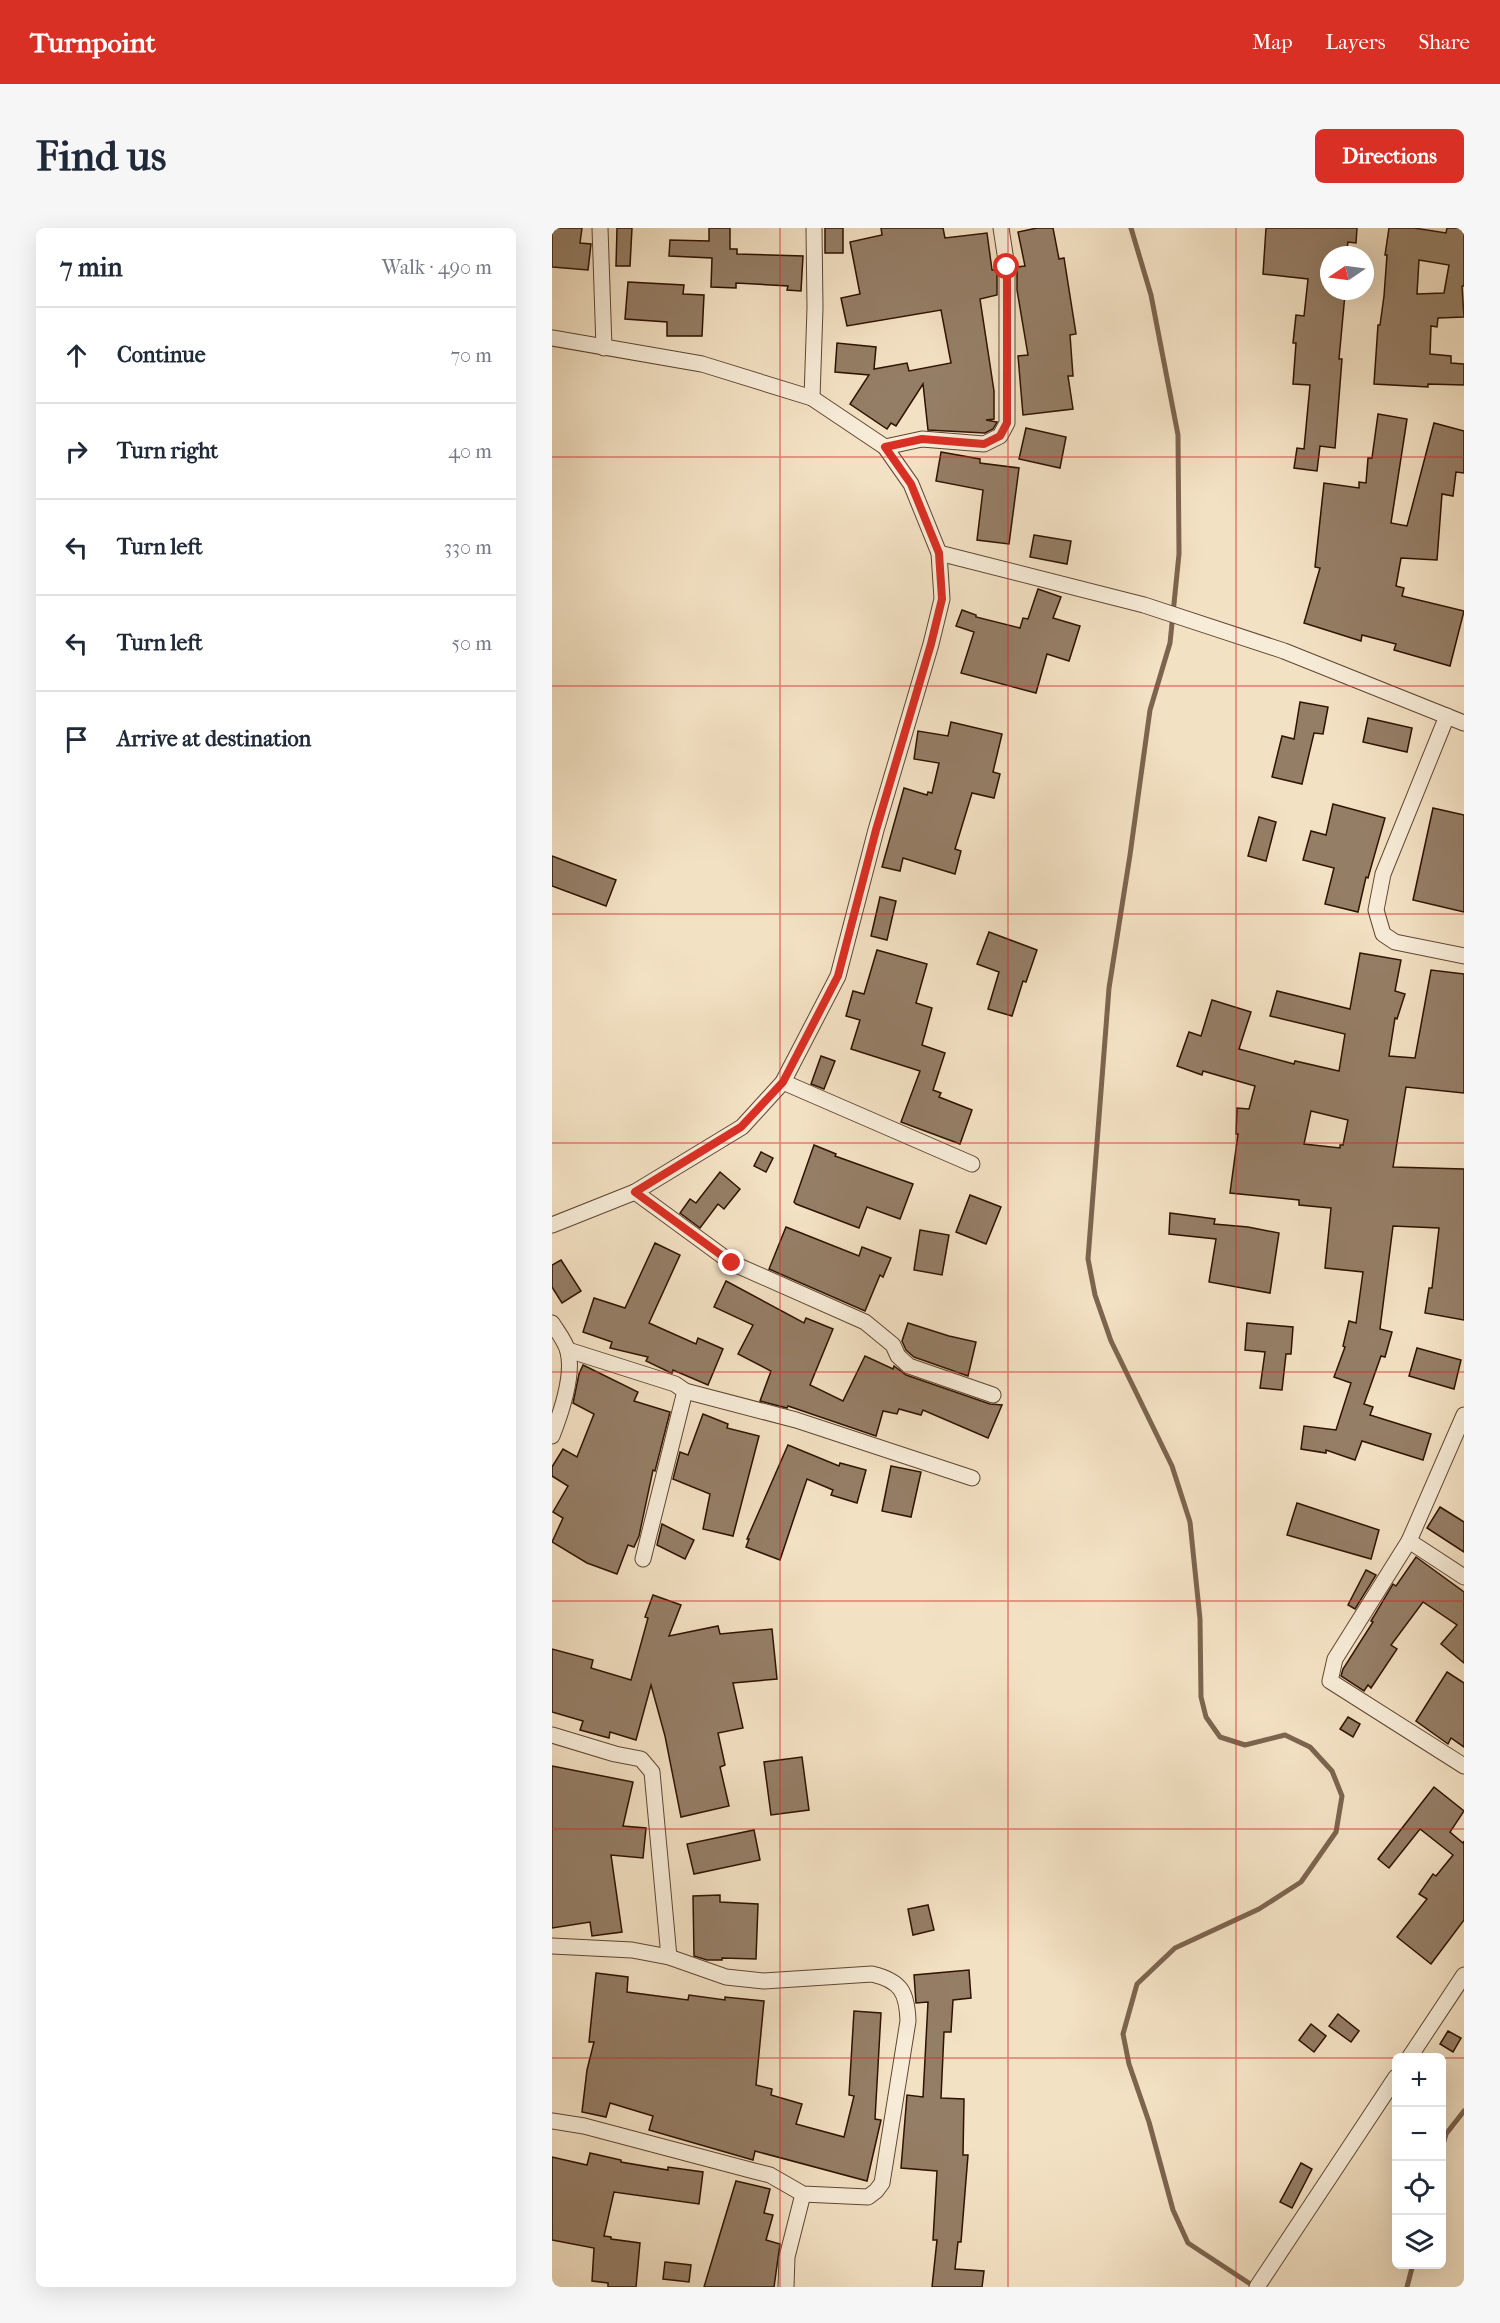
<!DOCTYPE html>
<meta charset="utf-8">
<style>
body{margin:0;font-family:"IM FELL French Canon",serif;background:#f6f6f7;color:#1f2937}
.controls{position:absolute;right:18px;bottom:18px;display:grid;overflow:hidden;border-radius:9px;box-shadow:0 6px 24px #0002}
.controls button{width:54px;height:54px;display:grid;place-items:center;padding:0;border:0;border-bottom:2px solid #e0e1e3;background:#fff;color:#1f2937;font:30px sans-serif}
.compass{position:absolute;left:768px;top:18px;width:54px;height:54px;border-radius:50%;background:#fff;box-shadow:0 6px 24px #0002;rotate:257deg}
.stop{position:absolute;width:18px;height:18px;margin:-14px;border:4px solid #d93025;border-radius:50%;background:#fff}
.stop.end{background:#d93025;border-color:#fff;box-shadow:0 2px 6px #0008}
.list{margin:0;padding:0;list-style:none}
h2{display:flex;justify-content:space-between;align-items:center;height:78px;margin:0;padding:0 24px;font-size:26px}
h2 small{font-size:20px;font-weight:400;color:#747a83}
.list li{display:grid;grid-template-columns:39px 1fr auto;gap:18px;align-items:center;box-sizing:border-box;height:96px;padding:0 24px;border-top:2px solid #e0e1e3}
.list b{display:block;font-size:22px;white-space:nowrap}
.list em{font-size:20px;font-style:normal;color:#747a83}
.icon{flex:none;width:33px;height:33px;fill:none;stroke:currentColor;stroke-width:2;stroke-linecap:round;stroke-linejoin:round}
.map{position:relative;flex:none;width:912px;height:2059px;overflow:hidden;border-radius:9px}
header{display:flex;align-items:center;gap:36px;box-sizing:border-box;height:84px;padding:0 30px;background:#d93025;color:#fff}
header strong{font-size:28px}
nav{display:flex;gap:33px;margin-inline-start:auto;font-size:21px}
.intro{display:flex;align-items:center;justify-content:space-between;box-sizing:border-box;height:144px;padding:0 36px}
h1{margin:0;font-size:42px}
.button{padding:15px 27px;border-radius:9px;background:#d93025;color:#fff;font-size:21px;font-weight:700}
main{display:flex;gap:36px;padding:0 36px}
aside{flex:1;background:#fff;border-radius:9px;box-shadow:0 6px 24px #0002}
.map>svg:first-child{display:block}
</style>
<header>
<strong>Turnpoint</strong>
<nav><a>Map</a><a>Layers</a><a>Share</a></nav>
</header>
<div class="intro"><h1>Find us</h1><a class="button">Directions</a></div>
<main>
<aside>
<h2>7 min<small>Walk · 490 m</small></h2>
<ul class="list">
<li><svg class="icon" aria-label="ahead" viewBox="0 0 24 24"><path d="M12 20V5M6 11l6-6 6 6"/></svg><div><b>Continue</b></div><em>70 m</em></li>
<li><svg class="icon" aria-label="right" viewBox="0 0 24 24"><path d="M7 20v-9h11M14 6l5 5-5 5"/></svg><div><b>Turn right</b></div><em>40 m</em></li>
<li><svg class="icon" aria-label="left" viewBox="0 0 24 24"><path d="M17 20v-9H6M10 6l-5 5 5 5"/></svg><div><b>Turn left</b></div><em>330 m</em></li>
<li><svg class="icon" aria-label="left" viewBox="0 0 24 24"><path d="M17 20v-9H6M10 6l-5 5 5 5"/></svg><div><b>Turn left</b></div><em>50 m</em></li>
<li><svg class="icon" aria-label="arrive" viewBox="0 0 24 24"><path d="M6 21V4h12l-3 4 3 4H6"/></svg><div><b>Arrive at destination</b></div></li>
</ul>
</aside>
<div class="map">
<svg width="912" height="2059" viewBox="0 0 912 2059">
<rect width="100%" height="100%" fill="#f3e1c3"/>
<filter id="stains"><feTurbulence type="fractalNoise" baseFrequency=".00333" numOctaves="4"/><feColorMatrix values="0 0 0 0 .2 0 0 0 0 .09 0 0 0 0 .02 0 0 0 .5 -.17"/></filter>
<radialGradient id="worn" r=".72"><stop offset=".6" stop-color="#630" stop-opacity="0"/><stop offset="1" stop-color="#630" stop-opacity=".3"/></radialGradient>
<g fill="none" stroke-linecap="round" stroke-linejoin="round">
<!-- stream -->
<g stroke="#7c644e" stroke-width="5">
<path d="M579,0L599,67L626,207L627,326L618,415L598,482L578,627L557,760L536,1031L543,1067L559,1113L620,1238L638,1294L648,1391L649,1469L654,1489L668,1509L693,1517L733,1507L758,1519L780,1543L790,1568L784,1604L749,1654L707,1681L623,1720L585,1756L571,1806L577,1836L597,1894L621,1982L636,2015L703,2059"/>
<path d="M890,1920L894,1906L912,1883"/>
<path d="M855,2059L861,2036"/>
</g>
</g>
<!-- building -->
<g fill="#957e66" stroke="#2f1201" stroke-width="1.5" fill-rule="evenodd">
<path d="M0,0H30L28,15L39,16L36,42L0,39Z"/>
<path d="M65,0H80L78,38H64Z"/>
<path d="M157,0H178V21H185V26L251,28L249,63L235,62L236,58L184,55V60L159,59L160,30L117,28L118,12L157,13Z"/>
<rect x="273" y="0" width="18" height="25"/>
<path d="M329,0H391L393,10L435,5L440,42H445V67L428,71L442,163V191L434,192L445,194L441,201L433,205L376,202L371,156L344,198L339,195L335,201L298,176L317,147L283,144L285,115L324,119L322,141L355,135L357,143L399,135L389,82L295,98L289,70L308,66L298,14L330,7Z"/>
<path d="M485,0H501L507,31L512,30L524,106L518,107L521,148H516L521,181L471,187L466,128L476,127L465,62V39L473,38L466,4Z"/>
<path d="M714,0H805L804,15L796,14L794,27H777V64L793,66L787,131H790L783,220L768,218L765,243L742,240L745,220L752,221L758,157L741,156L744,115H741L744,87L752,88L756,51L711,46Z"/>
<path d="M837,0H862L894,5L895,0H912V58H910L912,89L886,90L885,99L879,98L878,126L899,128V135L912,136V157L876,156V159L822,156L826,97H828L832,68L835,27H833ZM867,32L897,37L892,65L865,66Z"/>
<path d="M76,54L132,57L131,66L152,67L150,108H115V94L73,91Z"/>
<path d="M826,186L855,191L839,295L855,298L882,195L912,203V245L904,244L901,268L890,266L885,332L849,330L844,358L852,360L850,368L912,383L898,438L842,422L844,416L810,407L809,413L752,395L768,340L763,339L772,255L807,260V254L814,255L816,230H820Z"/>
<path d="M474,200L514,209L508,240L467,231Z"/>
<path d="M389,224L428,231V235L467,240L457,316L425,312L431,262L384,253Z"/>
<path d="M482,307L519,313L515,336L478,329Z"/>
<path d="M486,361L509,369L501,390L528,398L517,433L495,426L484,465L409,445L422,404L404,398L410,382L424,387V389L468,400L471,390L476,391Z"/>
<path d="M748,474L776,479L771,506L762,505L750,556L720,549L730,508L742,511Z"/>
<path d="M816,490L860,500L855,524L811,514Z"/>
<path d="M399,494L450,506L441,544L448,546L442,570L420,565L403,621L409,623L403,646L351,630L348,643L330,639L352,560L375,567L376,564L380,565L387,535L362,531L366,503L396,508Z"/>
<path d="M781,576L833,590L816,650L814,649L806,684L773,676L782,640L751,632L759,603L774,607Z"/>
<path d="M881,580L912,587V684L861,672Z"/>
<path d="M707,589L724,594L714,633L696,628Z"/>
<path d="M0,628L64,652L54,678L0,658Z"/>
<path d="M328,669L344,673L335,712L319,708Z"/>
<path d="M437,704L485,722L474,754L471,753L460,788L436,781L447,744L425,736Z"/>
<path d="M325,722L375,736L364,775L380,780L370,817L393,825L381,862L389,865L387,869L420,882L408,916L349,894L368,843L299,821L308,792L294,788L301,763L312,766Z"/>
<path d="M808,725L849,732L843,763L853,766L845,791L843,790L837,828L863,830L879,742L912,746V865L854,859L841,939L912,941V1092L873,1085L877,1060H880L887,1000L841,998L828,1101L840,1104L833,1129L829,1128L812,1176L821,1179L818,1187L879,1206L871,1232L810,1213L803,1232L774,1222V1225L749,1221L752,1198L784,1202L799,1155L782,1149L793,1119L791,1118L797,1093L804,1095L811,1044L773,1040L779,980L747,977V972L678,965L686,906H684L685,880L697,881L703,858L651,843L650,847L625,838L637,804L649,808L660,772L699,784L687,821L742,836L743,833L787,843L793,806L718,788L725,763L798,781ZM759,883L796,892L791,917H788V920L752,916Z"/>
<path d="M269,828L283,833L272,861L259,856Z"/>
<path d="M262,917L284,926L283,928L361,956L348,991L315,979L307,1000L244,976L242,974Z"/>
<path d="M209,924L221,930L214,944L202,938Z"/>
<path d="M168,944L188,961L172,981L166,976L148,1000L128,985L138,971L144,975Z"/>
<path d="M418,967L449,979L434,1016L404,1004Z"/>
<path d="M618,985L663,991L662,996L696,999L727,1005L718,1065L657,1054L664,1011L617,1006Z"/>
<path d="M234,999L307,1028L310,1019L339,1030L331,1049L328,1047L313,1083L217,1041Z"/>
<path d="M368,1002L397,1007L390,1047L362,1042Z"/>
<path d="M103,1015L128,1027L97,1095L144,1116L146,1110L171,1121L156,1157L121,1142L120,1145L117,1144L94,1133L96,1129L58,1120L60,1114L31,1104L42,1070L73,1080Z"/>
<path d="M9,1032L29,1063L10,1075L0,1059V1037Z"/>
<path d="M174,1053L252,1095L254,1090L281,1101L258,1157L291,1173L313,1128L341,1141L342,1138L354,1147L438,1176L450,1177L436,1210L371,1182L369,1187L347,1181L345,1186L331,1183L324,1208L236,1178L235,1180L208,1173L219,1143L186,1126L201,1097L162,1079Z"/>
<path d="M356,1095L397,1108L424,1114L416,1148L362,1129L354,1122L350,1113Z"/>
<path d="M695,1095L741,1099L739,1126H734L730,1162L708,1160L713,1124L693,1122Z"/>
<path d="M865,1120L909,1132L902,1161L857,1148Z"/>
<path d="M31,1137L86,1164L82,1173L118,1184L103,1243L101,1242L87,1308L82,1319L76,1317L65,1346L35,1335L0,1314L11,1290L1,1284L16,1258L0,1248V1239L11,1221L25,1229L42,1186L21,1175L27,1146Z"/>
<path d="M151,1186L176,1196L175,1200L207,1208L181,1308L151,1301L158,1266L121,1251L128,1224L136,1227Z"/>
<path d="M236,1217L287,1238L288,1235L314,1242L305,1275L279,1267L281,1262L255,1251L228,1332L194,1319L197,1311H195Z"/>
<path d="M339,1238L369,1244L359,1289L330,1283Z"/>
<path d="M745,1275L827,1302L819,1331L735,1307Z"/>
<path d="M888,1279L912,1294V1324L875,1300Z"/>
<path d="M110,1296L142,1312L133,1331L105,1317Z"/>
<path d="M864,1329L912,1364V1435L889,1416L905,1397L871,1374L839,1417L845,1421L819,1460L816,1457L812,1463L789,1448L791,1441L821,1394L819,1393L841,1356L844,1358Z"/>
<path d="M814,1342L824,1347L803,1381L796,1377Z"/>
<path d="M101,1367L129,1377L117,1408L166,1398L168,1406L220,1401L225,1451L181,1455L191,1500L166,1505L173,1537L168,1539L177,1578L129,1589L113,1508L99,1457L84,1512L58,1504L57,1510L28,1502L31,1493L0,1484V1421L41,1432L39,1440L79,1452L96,1390L93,1389Z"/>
<path d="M895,1444L912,1455V1519L899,1510L896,1516L864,1493Z"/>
<path d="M796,1489L808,1496L801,1509L788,1501Z"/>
<path d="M250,1529L257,1582L219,1587L212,1534Z"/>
<path d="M0,1538L81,1554L71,1598L94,1600L91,1630L59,1627L70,1704L40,1708L38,1694L0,1700Z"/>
<path d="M882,1559L912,1583L898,1604L911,1615L912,1613V1692L879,1736L845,1709L875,1671L867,1666L881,1646L884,1648L901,1627L868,1601L837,1640L826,1631Z"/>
<path d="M202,1602L208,1632L142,1646L135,1616Z"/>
<path d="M168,1667V1674L206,1676L204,1731L170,1730V1732H155L142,1728L141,1668Z"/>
<path d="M376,1677L382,1702L361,1707L356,1681Z"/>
<path d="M417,1742L419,1770L401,1772L399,1804H392L389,1870L412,1871L411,1927H416L409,2014H406L403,2041L432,2043L430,2059H380L385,2012H381L385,1943L349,1940L355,1867L371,1869L376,1774L364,1775L362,1747Z"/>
<path d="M44,1745L76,1749L75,1764L136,1772L137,1767L173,1772V1769L212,1773L204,1857L220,1861L219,1867L250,1876L244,1896L292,1909L302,1868L297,1867L302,1783L329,1785L323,1891L329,1892L315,1953L203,1923L201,1932L97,1902L101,1888L58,1875L54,1889L30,1884L35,1842L42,1814H37Z"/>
<path d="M786,1786L807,1803L799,1814L777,1798Z"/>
<path d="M759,1796L774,1808L762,1824L747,1812Z"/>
<path d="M896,1803L909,1810L901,1824L888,1816Z"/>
<path d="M38,1925L69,1932V1934L116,1942V1939L151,1944L147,1976L62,1964L52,2008L59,2009V2011L88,2015L84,2059H56V2055L40,2053L42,2020L0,2012V1929L35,1937Z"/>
<path d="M749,1935L760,1941L740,1980L728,1974Z"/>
<path d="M184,1953L218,1961L212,1985L221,1987L214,2012L228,2016L222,2059H152Z"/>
<path d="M113,2034L139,2037L137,2054L111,2051Z"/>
</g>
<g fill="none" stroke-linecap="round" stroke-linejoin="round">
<!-- minor casing -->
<g stroke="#604632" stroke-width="17">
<g id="minor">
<path d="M48,0L52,120"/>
<path d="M0,110L150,136L260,170L333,219L359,256L387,325L390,371L379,416L324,602L286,748L231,854L190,899L83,964L0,997"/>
<path d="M260,170L263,80L262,0"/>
<path d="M333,219L370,211L432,216L448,208L455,195V39L449,0"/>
<path d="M387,325L592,377L732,423L912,495"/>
<path d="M895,488L831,646L824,682L831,706L843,714L912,728"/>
<path d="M231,854L420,936"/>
<path d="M83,964L180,1035L313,1094L341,1117L346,1128L357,1138L441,1167"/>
<path d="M0,1095C5,1103 14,1114 16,1124C22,1148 9,1185 0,1208"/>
<path d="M16,1122L123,1156L133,1163L244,1192L420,1250"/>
<path d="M912,1187L857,1313L783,1431L778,1453L912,1538"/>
<path d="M857,1313L912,1349"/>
<path d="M91,1331L133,1163"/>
<path d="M0,1507L63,1526L89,1531L100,1544L117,1729"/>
<path d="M0,1718L80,1722L117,1729L174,1749L212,1753L320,1746C349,1753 355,1764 356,1793L330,1955L324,1963L316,1969L251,1966L218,1947L202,1943L32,1898L0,1893"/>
<path d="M857,1830L912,1747"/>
<path d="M234,2059L235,2029L251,1966"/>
<path d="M705,2059L844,1849"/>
</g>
</g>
<!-- minor -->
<use href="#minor" stroke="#f7ecd8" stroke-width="15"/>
</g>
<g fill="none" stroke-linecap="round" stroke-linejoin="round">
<!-- route -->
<path stroke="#d93025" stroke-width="8" d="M180,1035L83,964L189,899L231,854L286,748L324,602L379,416L390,371L387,325L359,256L333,219L370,211L432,216L448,208L455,195V39"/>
</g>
<!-- grid -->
<path fill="none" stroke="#d62828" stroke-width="1.5" stroke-opacity="0.55" d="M228,0V2059M456,0V2059M684,0V2059M0,229H912M0,458H912M0,686H912M0,915H912M0,1144H912M0,1373H912M0,1601H912M0,1830H844M890,1830H912"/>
<rect width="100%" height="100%" filter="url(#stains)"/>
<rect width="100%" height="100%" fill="url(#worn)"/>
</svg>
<div class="controls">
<button>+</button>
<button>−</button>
<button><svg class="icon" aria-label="locate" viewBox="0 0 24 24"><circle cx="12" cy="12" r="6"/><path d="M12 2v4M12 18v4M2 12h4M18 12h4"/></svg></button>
<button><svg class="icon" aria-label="layers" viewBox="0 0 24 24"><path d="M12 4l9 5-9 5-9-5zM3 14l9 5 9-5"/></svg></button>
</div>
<svg class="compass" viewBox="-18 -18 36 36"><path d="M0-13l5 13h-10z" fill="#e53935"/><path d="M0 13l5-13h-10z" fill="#747a83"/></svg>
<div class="stop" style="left:455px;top:39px"></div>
<div class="stop end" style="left:180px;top:1035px"></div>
</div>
</main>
